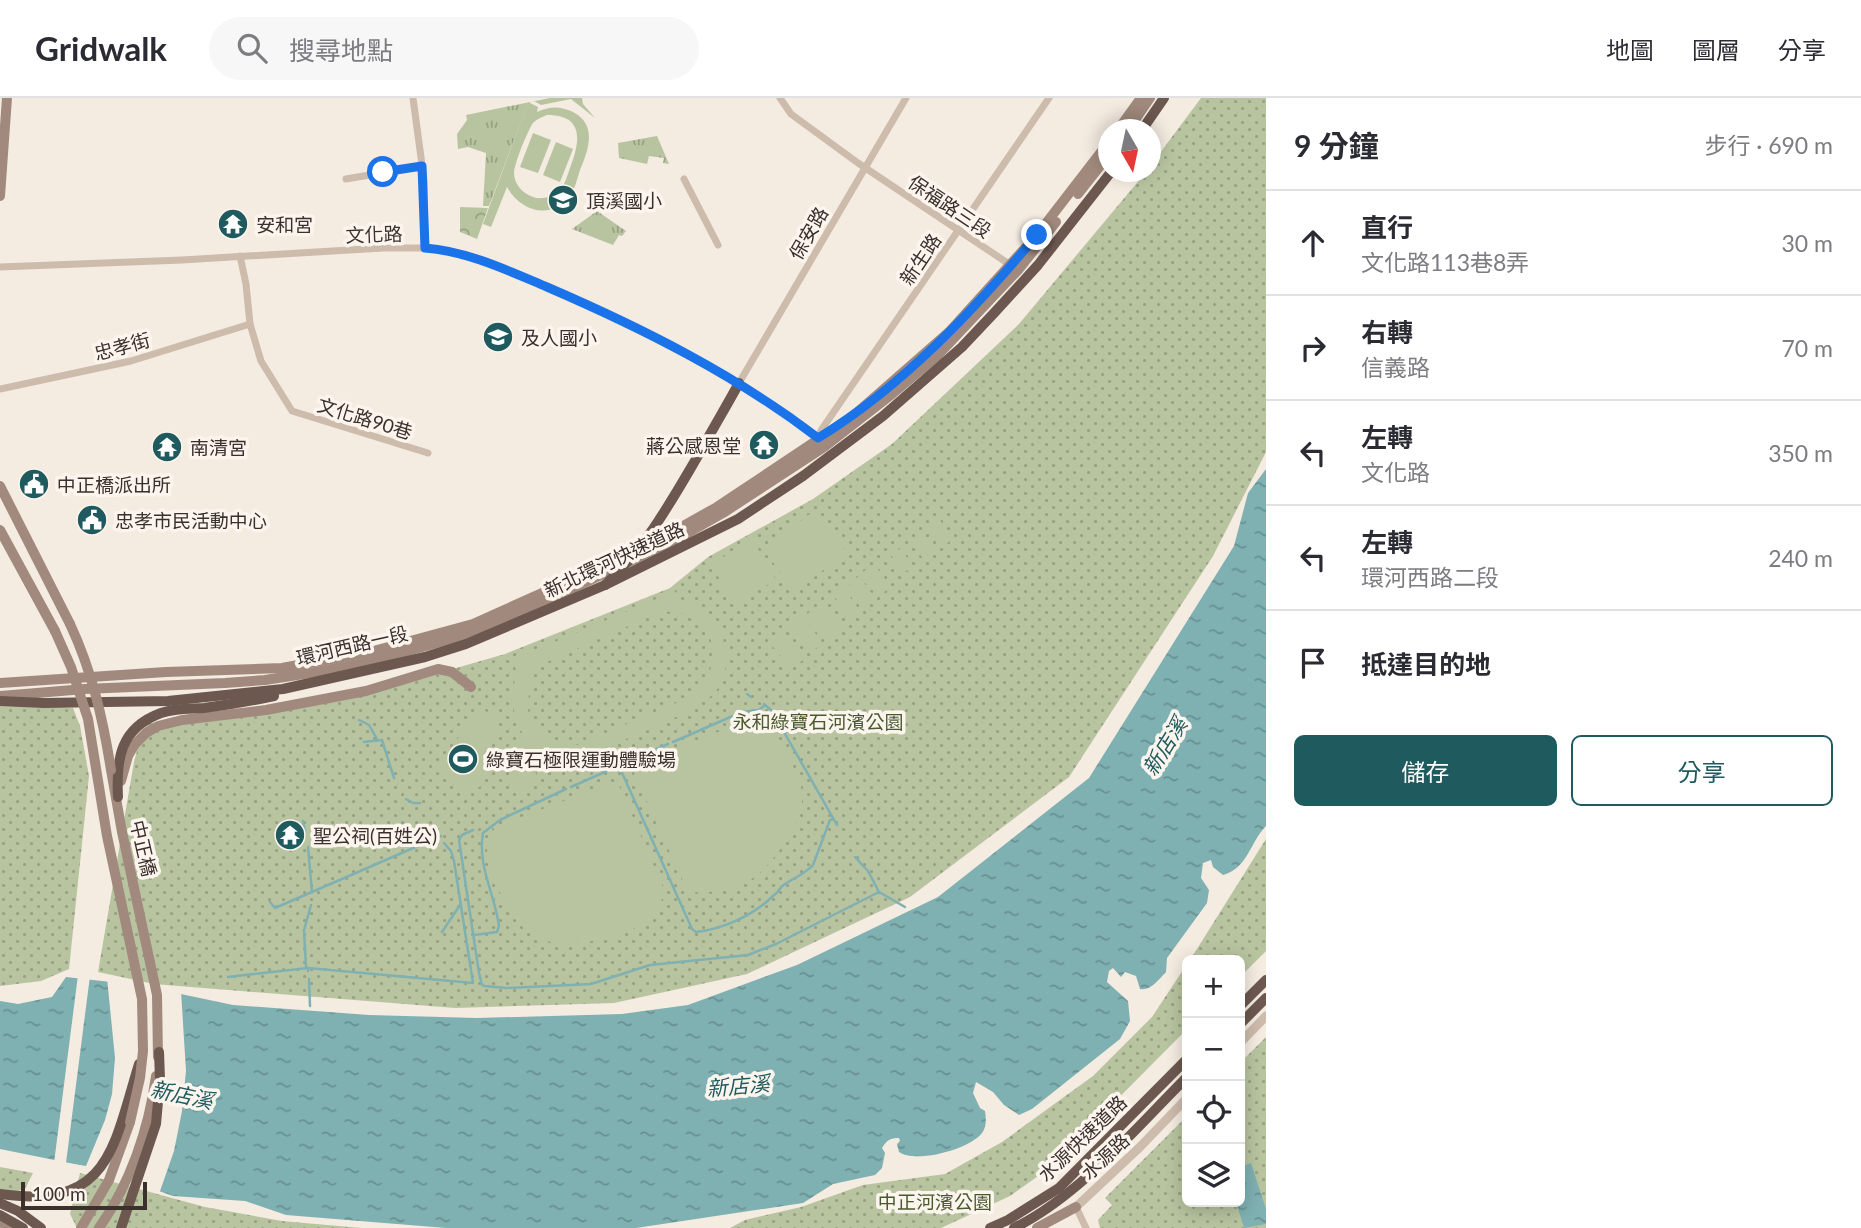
<!DOCTYPE html>
<html lang="zh-TW">
<meta charset="utf-8">
<style>
body{margin:0;font-family:Lato,"Noto Sans TC",sans-serif;background:#f7f7f7;color:#2b2b33}
.controls{position:absolute;right:21px;bottom:21px;display:grid;overflow:hidden;border-radius:10px;box-shadow:0 4px 18px #0003}
.controls button{width:63px;height:63px;display:grid;place-items:center;padding:0;border:0;border-bottom:2px solid #e1e1e2;background:#fff;color:#2b2b33;font:35px sans-serif}
.compass{position:absolute;left:1098px;top:21px;width:63px;height:63px;border-radius:50%;background:#fff;box-shadow:0 4px 18px #0003;rotate:171deg}
.scale{position:absolute;left:21px;bottom:18px;width:126px;box-sizing:border-box;padding-left:7px;border:4px solid #3b302b;border-top:0;font-size:19px;line-height:24px;white-space:nowrap;color:#3b302b;-webkit-text-stroke:5px #fbf5ee;paint-order:stroke}
.stop{position:absolute;width:21px;height:21px;margin:-16px;border:5px solid #1a73e8;border-radius:50%;background:#fff}
.stop.end{background:#1a73e8;border-color:#fff;box-shadow:0 2px 7px #0008}
.list{margin:0;padding:0;list-style:none}
h2{display:flex;justify-content:space-between;align-items:center;height:91px;margin:0;padding:0 28px;font-size:30px}
h2 small{font-size:23px;font-weight:400;color:#7c7c81}
.list li{display:grid;grid-template-columns:46px 1fr auto;gap:21px;align-items:center;box-sizing:border-box;height:105px;padding:0 28px;border-top:2px solid #e1e1e2}
.list b{display:block;font-size:26px;white-space:nowrap}
.list p{margin:0;font-size:23px;white-space:nowrap;color:#7c7c81}
.list em{font-size:23px;font-style:normal;color:#7c7c81}
.actions{display:flex;gap:14px;padding:21px 28px}
.actions a{flex:1;padding:16px 0;border:2px solid #1f5a5e;border-radius:10px;text-align:center;font-size:24px;color:#1f5a5e}
.actions .main{background:#1f5a5e;color:#fff}
.icon{flex:none;width:38px;height:38px;fill:none;stroke:currentColor;stroke-width:2;stroke-linecap:round;stroke-linejoin:round}
.map{position:relative;flex:none;width:1266px;height:1130px;overflow:hidden}
header{display:flex;align-items:center;gap:42px;box-sizing:border-box;height:98px;padding:0 35px;background:#fff;border-bottom:2px solid #e1e1e2}
header strong{font-size:33px}
nav{display:flex;gap:38px;margin-inline-start:auto;font-size:24px}
.search{width:490px;height:63px;background:#f7f7f7;display:flex;align-items:center;gap:18px;box-sizing:border-box;padding:0 24px;border-radius:38px;color:#7c7c81;font-size:26px}
main{display:flex}
aside{flex:1;background:#fff}
.map>svg:first-child{display:block}
</style>
<header>
<strong>Gridwalk</strong>
<div class="search"><svg class="icon" aria-label="search" viewBox="0 0 24 24"><circle cx="10" cy="10" r="6"/><path d="M15 15l6 6"/></svg>搜尋地點</div>
<nav><a>地圖</a><a>圖層</a><a>分享</a></nav>
</header>
<main>
<div class="map">
<svg width="1266" height="1130" viewBox="0 0 1266 1130">
<defs>
<pattern id="grass-tufts" width="24" height="20" patternUnits="userSpaceOnUse" patternTransform="scale(1.75)"><rect width="24" height="20" fill="#b8c4a0"/><path d="M3 7l-1-3M5 7V3M7 7l1-3M15 17l-1-3M17 17v-4M19 17l1-3" fill="none" stroke="#97a083"/></pattern>
<pattern id="forest-crowns" width="20" height="18" patternUnits="userSpaceOnUse" patternTransform="scale(1.75)"><rect width="20" height="18" fill="#b8c4a0"/><path d="M2 6a3 3 0 1 1 6 0M12 15a3 3 0 1 1 6 0" fill="none" stroke="#97a083"/></pattern>
<pattern id="park-dots" width="8" height="8" patternUnits="userSpaceOnUse" patternTransform="scale(1.75)"><rect width="8" height="8" fill="#b8c4a0"/><path d="M2 2h.1M6 6h.1" fill="none" stroke="#97a083" stroke-width="1.8" stroke-linecap="round"/></pattern>
<pattern id="water-ripples" width="26" height="14" patternUnits="userSpaceOnUse" patternTransform="scale(1.75)"><rect width="26" height="14" fill="#7fb0b2"/><path d="M2 4q2-2 4 0t4 0M15 11q2-2 4 0t4 0" fill="none" stroke="#699091"/></pattern>
</defs>
<rect width="100%" height="100%" fill="#f4ebe1"/>
<!-- grass -->
<g fill="url(#grass-tufts)">
<path d="M550,0H582L583,6L595,20L571,1L541,7L534,3L528,5L489,108H483L486,55L468,49L458,51L457,36L467,22L466,17Z"/>
<path d="M657,38L669,66L663,65L664,60L649,58L647,66L619,60L618,45Z"/>
<path d="M597,113L626,133L622,138L619,137L613,147L572,131Z"/>
</g>
<!-- forest -->
<path fill="url(#forest-crowns)" d="M460,109L488,110L477,141L460,134Z"/>
<!-- park -->
<g fill="url(#park-dots)">
<path d="M1201,0H1266V354L1213,458L1069,679L910,799L747,876L614,905L455,910L154,886L98,874L134,664L144,626L390,589L505,556L670,490L708,459L813,401L892,346L1019,226L1146,74H1150L1151,67Z"/>
<path d="M0,605L73,610L80,628L89,678L69,871L41,883L0,888Z"/>
<path d="M1266,741V853L1240,879V862H1190Z"/>
<path d="M1187,866V931L1048,1071L1010,1098L941,1130H730L745,1122L801,1109L863,1087L945,1076L1002,1044L1093,978L1152,919Z"/>
<path d="M1266,939V1130H1100L1098,1122L1112,1107L1105,1100L1187,1018V1104H1240V965Z"/>
<path d="M0,1069L33,1075L25,1091L6,1096L0,1095Z"/>
<path d="M80,1075L205,1109L282,1123L361,1130H77L70,1116Z"/>
</g>
<!-- garden -->
<g fill="#b8c4a0" fill-rule="evenodd">
<path d="M528,4L538,9L537,14C550,8 560,8 573,14C598,27 588,53 580,72C577,81 575,91 570,98C551,123 520,113 507,89L491,129L483,126ZM547,17C585,17 580,44 570,70C567,78 565,88 558,94C551,99 541,102 533,99C523,96 514,86 514,75C514,66 528,32 533,25C537,21 542,19 547,17Z"/>
<path d="M533,35L551,42L538,75L520,69Z"/>
<path d="M556,44L573,51L560,84L543,77Z"/>
<path d="M815,412L847,454L795,494L763,451Z"/>
<path d="M940,422L953,441L943,448L930,429Z"/>
<path d="M921,436L933,454L923,461L911,442Z"/>
<path d="M753,442L776,482L734,506L711,466Z"/>
<path d="M901,450L913,469L903,475L891,457Z"/>
<path d="M874,466L891,489L881,496L864,473Z"/>
<path d="M859,478L876,501L866,508L848,485Z"/>
<path d="M844,491L861,514L851,522L834,498Z"/>
<path d="M675,493L680,500L678,501C696,503 711,516 719,532C729,550 729,576 716,593C697,616 612,646 581,659C569,659 555,660 543,655C517,644 504,597 519,574H517L512,562ZM662,513C669,514 677,514 684,516C722,530 719,572 695,597L577,647L563,646L544,637L531,622L528,612L529,593L531,583L538,568Z"/>
<path d="M821,505L842,533L830,542L808,515Z"/>
<path d="M802,518L823,545L810,555L789,528Z"/>
<path d="M782,534L803,562L791,571L769,544Z"/>
<path d="M484,613C516,620 487,640 484,653C482,665 483,677 480,688L474,694L468,695L435,672L474,618Z"/>
<path d="M754,619C769,625 774,636 782,649C790,662 799,678 802,693C804,709 797,725 789,738C761,782 741,796 688,794L634,676L638,667Z"/>
<path d="M522,643L540,685L518,694L500,652Z"/>
<path d="M617,683L666,796L650,817L633,831L608,841L560,847L539,840L525,832L508,809L493,782L486,747L495,729Z"/>
</g>
<!-- water -->
<g fill="url(#water-ripples)">
<path d="M1266,371V728C1250,744 1248,770 1223,777L1213,769L1211,762L1203,765L1201,780L1209,792L1207,805L1167,860L1166,874C1159,881 1151,893 1140,891L1136,878L1125,874L1121,879L1113,870L1109,873L1107,884L1128,903L1130,923L1120,941L1032,1011L1019,1017L1004,1007L993,994L976,984L973,995L980,1010L985,1013C986,1020 987,1028 982,1035C970,1051 916,1066 899,1054L897,1046L900,1043L899,1040C890,1040 887,1042 882,1050L885,1055L882,1070L875,1077L833,1086L803,1105L636,1130H446L286,1117L245,1103L173,1098L94,1070L0,1051V903L18,906L52,899L66,879L138,887L233,907L369,917L477,920L622,916L688,907L797,867L938,799L1089,680L1234,448L1248,395Z"/>
<path d="M1251,1065L1266,1111V1126L1244,1130L1236,1104H1240V1069Z"/>
</g>
<!-- pier -->
<path fill="#f4ebe1" d="M78,877L90,878L66,1065L86,1068L105,1022L112,996L115,960L107,880L138,884L181,893L186,973L182,1013L174,1053L159,1096L93,1073L54,1065Z"/>
<g fill="none" stroke-linecap="round" stroke-linejoin="round">
<!-- stream -->
<g stroke="#7fb0b2" stroke-width="2.5">
<path d="M747,596L751,599"/>
<path d="M764,606L772,613L837,727"/>
<path d="M359,622L369,627L377,641"/>
<path d="M364,644L382,642L394,680"/>
<path d="M673,644L742,614L759,612L765,607"/>
<path d="M619,668L692,831L696,834C724,831 754,817 774,797C775,797 781,790 781,789C791,781 804,777 813,767L830,722L833,721"/>
<path d="M571,689L668,646"/>
<path d="M406,701L413,705H420"/>
<path d="M303,723L305,735"/>
<path d="M473,732L462,737L459,742L479,875L482,887L485,888L506,890L591,886L650,867L748,857L776,846L879,794"/>
<path d="M308,749L312,794"/>
<path d="M855,759L868,773L879,794L905,809"/>
<path d="M270,804L275,810L441,738"/>
<path d="M442,834L460,807"/>
<path d="M474,837L497,834L499,828C495,797 477,767 483,735L500,722L566,691"/>
<path d="M306,869L304,832L311,807"/>
<path d="M308,870L473,885L454,763L451,753L444,745"/>
<path d="M228,879L308,870V873"/>
<path d="M309,881L310,908"/>
</g>
<!-- minor -->
<g stroke="#cdbbac" stroke-width="7">
<path d="M413,0L424,82L425,150"/>
<path d="M780,0L791,16L858,65L1012,168"/>
<path d="M346,81L422,68"/>
<path d="M684,81L718,147"/>
<path d="M240,158L246,186L250,226L261,263L292,313L428,355"/>
<path d="M0,169L182,162L383,150H425L458,155L526,180L598,211L649,237L739,285L790,318L820,342"/>
<path d="M739,285L906,0"/>
<path d="M0,291L131,263L250,226"/>
<path d="M818,340L822,331L1049,0"/>
<path d="M1076,1109L1086,1130"/>
</g>
<!-- tertiary -->
<g stroke="#cdbbac" stroke-width="9">
<path d="M1240,945L1266,918"/>
<path d="M1076,1109L1140,1049L1187,1000"/>
</g>
<!-- secondary -->
<g stroke="#a18a7d" stroke-width="10">
<path d="M1118,32L1141,0"/>
<path d="M1128,32L1150,0"/>
<path d="M1078,96L1108,58"/>
<path d="M0,98L7,0"/>
<path d="M0,388L70,526"/>
<path d="M0,432L55,533"/>
<path d="M0,585L166,574L282,570L370,554L473,526L578,479L627,452L683,428L717,409L852,319L949,234L1037,137L1108,45"/>
<path d="M0,598L85,591L225,585L265,582L310,575L364,565L466,537L559,497L679,440L723,415L824,349L892,296L937,258L1019,171L1056,124"/>
<path d="M111,672L122,734L157,897L158,959"/>
<path d="M121,683L128,658L135,646L146,635L158,628L182,622L266,612L366,593L438,571L452,574L471,589"/>
<path d="M0,1124L12,1130"/>
<path d="M81,1130L109,1082L130,1024"/>
<path d="M99,1130C130,1086 149,1031 156,978"/>
<path d="M1037,1130L1076,1109"/>
</g>
<!-- trunk -->
<g stroke="#6c584f" stroke-width="10">
<path d="M1142,32L1164,0"/>
<path d="M0,603L44,605L168,603L283,591L425,559L466,546L605,487L738,421L803,378L883,318L962,249L995,214L1038,167L1111,74"/>
<path d="M118,699C116,661 120,630 161,615C175,610 190,611 204,610C228,607 251,603 274,598"/>
<path d="M1240,908L1266,882"/>
<path d="M1240,926L1266,900"/>
<path d="M0,1096C109,1112 113,1051 139,966"/>
<path d="M0,1105L18,1113L41,1130"/>
<path d="M0,1117L23,1130"/>
<path d="M121,1130L156,1026L160,981L159,954"/>
<path d="M990,1130L1008,1122L1059,1090L1187,961"/>
<path d="M1014,1130C1078,1099 1137,1029 1187,979"/>
</g>
<!-- secondary-bridge -->
<g stroke="#a18a7d" stroke-width="10">
<path d="M70,526C92,573 103,621 111,672"/>
<path d="M55,533L71,569L88,621L107,738L142,901L143,953L140,980L130,1024"/>
</g>
<!-- trunk-bridge -->
<path stroke="#6c584f" stroke-width="10" d="M605,487C645,451 672,402 699,356C712,332 726,309 739,285"/>
</g>
<g fill="none" stroke-linecap="round" stroke-linejoin="round">
<!-- route -->
<path stroke="#1a73e8" stroke-width="9" d="M383,74L422,68L425,150C467,153 509,173 547,189C642,230 736,277 818,340C902,289 974,212 1037,137"/>
</g>
<!-- icons -->
<defs>
<g id="school-disc" transform="scale(1.575)"><circle r="9.5" fill="#1f5a5e" stroke="#fbf5ee"/><path d="M0-5L7-2L0 1L-7-2ZM-4 1L0 2.5L4 1V4Q0 6-4 4Z" fill="#fff"/></g>
<g id="temple-disc" transform="scale(1.575)"><circle r="9.5" fill="#1f5a5e" stroke="#fbf5ee"/><path d="M0-6L5-2H3V0L6.5 2.5H4V6H1.5V3h-3V6H-4V2.5H-6.5L-3 0V-2H-5Z" fill="#fff"/></g>
<g id="civic-disc" transform="scale(1.575)"><circle r="9.5" fill="#1f5a5e" stroke="#fbf5ee"/><path d="M-.6-6.5H3V-4.5H.6V-3L4-1V1h2V6H-6V1h2V-1L-.6-3ZM-1.2 2.5V6h2.4V2.5Z" fill="#fff"/></g>
<g id="stadium-disc" transform="scale(1.575)"><circle r="9.5" fill="#1f5a5e" stroke="#fbf5ee"/><path d="M0-5a6.5 5 0 1 0 0 10a6.5 5 0 1 0 0-10ZM-3.5-1.8h7v3.6h-7Z" fill="#fff"/></g>
</defs>
<g fill-rule="evenodd">
<use href="#school-disc" x="563" y="102"/>
<use href="#temple-disc" x="233" y="126"/>
<use href="#school-disc" x="498" y="239"/>
<use href="#temple-disc" x="764" y="347"/>
<use href="#temple-disc" x="167" y="349"/>
<use href="#civic-disc" x="34" y="386"/>
<use href="#civic-disc" x="92" y="422"/>
<use href="#stadium-disc" x="463" y="661"/>
<use href="#temple-disc" x="290" y="737"/>
</g>
<g text-anchor="middle" dominant-baseline="central" stroke-width="7" stroke-linejoin="round" paint-order="stroke">
<!-- poi labels -->
<g font-size="19" fill="#3b302b" stroke="#fbf5ee" text-anchor="start">
<text x="586" y="102">頂溪國小</text>
<text x="256" y="126">安和宮</text>
<text x="521" y="239">及人國小</text>
<text x="741" y="347" text-anchor="end">蔣公感恩堂</text>
<text x="190" y="349">南清宮</text>
<text x="57" y="386">中正橋派出所</text>
<text x="115" y="422">忠孝市民活動中心</text>
<text x="486" y="661">綠寶石極限運動體驗場</text>
<text x="313" y="737">聖公祠(百姓公)</text>
</g>
<!-- street labels -->
<g font-size="19" fill="#3b302b" stroke="#fbf5ee">
<text transform="translate(950 108) rotate(34)">保福路三段</text>
<text transform="translate(808 135) rotate(-60)">保安路</text>
<text transform="translate(374 136) rotate(-2)">文化路</text>
<text transform="translate(920 161) rotate(-56)">新生路</text>
<text transform="translate(122 248) rotate(-15)">忠孝街</text>
<text transform="translate(365 320) rotate(17)">文化路90巷</text>
<text transform="translate(614 461) rotate(-25)">新北環河快速道路</text>
<text transform="translate(352 547) rotate(-13)">環河西路一段</text>
<text transform="translate(144 750) rotate(77)">中正橋</text>
<text transform="translate(1082 1040) rotate(-44)">水源快速道路</text>
<text transform="translate(1105 1058) rotate(-43)">水源路</text>
</g>
<!-- park labels -->
<g font-size="19" fill="#4a5a2e" stroke="#fbf5ee">
<text x="818" y="623">永和綠寶石河濱公園</text>
<text x="935" y="1103">中正河濱公園</text>
</g>
<!-- water labels -->
<g font-size="21" font-style="italic" fill="#1f5a5e" stroke="#fbf5ee">
<text transform="translate(1164 648) rotate(-58)">新店溪</text>
<text transform="translate(738 987) rotate(-5)">新店溪</text>
<text transform="translate(182 996) rotate(12)">新店溪</text>
</g>
</g>
</svg>
<div class="controls">
<button>+</button>
<button>−</button>
<button><svg class="icon" aria-label="locate" viewBox="0 0 24 24"><circle cx="12" cy="12" r="6"/><path d="M12 2v4M12 18v4M2 12h4M18 12h4"/></svg></button>
<button><svg class="icon" aria-label="layers" viewBox="0 0 24 24"><path d="M12 4l9 5-9 5-9-5zM3 14l9 5 9-5"/></svg></button>
</div>
<svg class="compass" viewBox="-18 -18 36 36"><path d="M0-13l5 13h-10z" fill="#e53935"/><path d="M0 13l5-13h-10z" fill="#7c7c81"/></svg>
<div class="scale">100 m</div>
<div class="stop" style="left:383px;top:74px"></div>
<div class="stop end" style="left:1037px;top:137px"></div>
</div>
<aside>
<h2>9 分鐘<small>步行 · 690 m</small></h2>
<ul class="list">
<li><svg class="icon" aria-label="ahead" viewBox="0 0 24 24"><path d="M12 20V5M6 11l6-6 6 6"/></svg><div><b>直行</b><p>文化路113巷8弄</p></div><em>30 m</em></li>
<li><svg class="icon" aria-label="right" viewBox="0 0 24 24"><path d="M7 20v-9h11M14 6l5 5-5 5"/></svg><div><b>右轉</b><p>信義路</p></div><em>70 m</em></li>
<li><svg class="icon" aria-label="left" viewBox="0 0 24 24"><path d="M17 20v-9H6M10 6l-5 5 5 5"/></svg><div><b>左轉</b><p>文化路</p></div><em>350 m</em></li>
<li><svg class="icon" aria-label="left" viewBox="0 0 24 24"><path d="M17 20v-9H6M10 6l-5 5 5 5"/></svg><div><b>左轉</b><p>環河西路二段</p></div><em>240 m</em></li>
<li><svg class="icon" aria-label="arrive" viewBox="0 0 24 24"><path d="M6 21V4h12l-3 4 3 4H6"/></svg><div><b>抵達目的地</b></div></li>
</ul>
<div class="actions"><a class="main">儲存</a><a>分享</a></div>
</aside>
</main>
